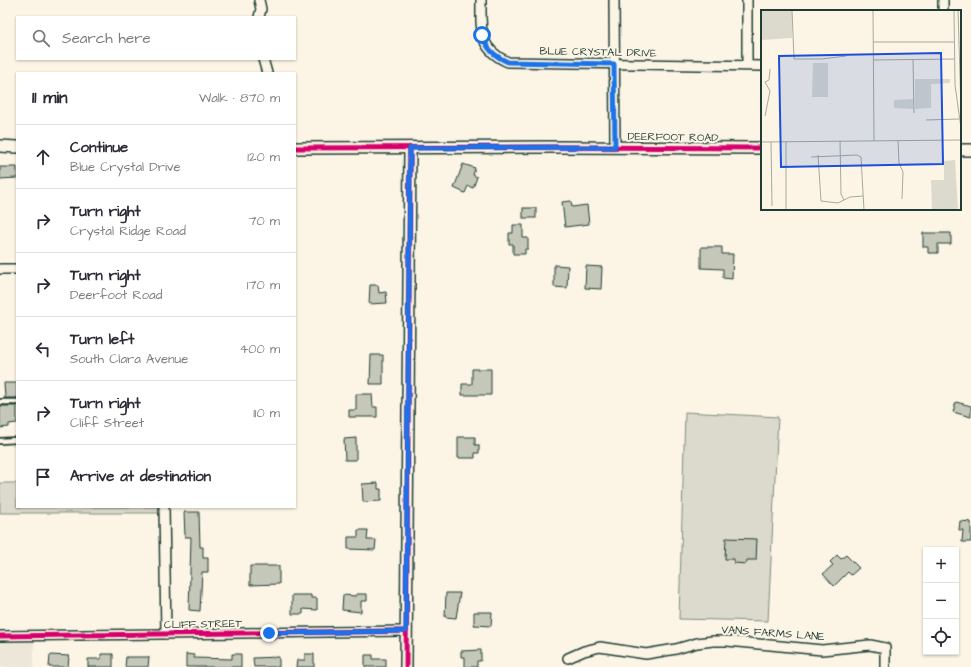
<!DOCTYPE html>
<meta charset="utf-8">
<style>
body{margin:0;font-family:"Architects Daughter",sans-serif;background:#f2f2f3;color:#2b2b33}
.controls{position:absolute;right:12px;bottom:12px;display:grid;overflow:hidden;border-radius:0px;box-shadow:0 1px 3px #0004}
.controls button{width:36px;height:36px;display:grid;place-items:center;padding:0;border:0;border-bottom:1px solid #e1e1e2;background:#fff;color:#2b2b33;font:20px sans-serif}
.stop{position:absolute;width:12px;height:12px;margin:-9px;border:3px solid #1a73e8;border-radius:50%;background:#fff}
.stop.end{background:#1a73e8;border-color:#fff;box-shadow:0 1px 4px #0008}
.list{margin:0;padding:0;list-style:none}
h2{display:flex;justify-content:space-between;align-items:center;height:52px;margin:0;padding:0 16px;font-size:17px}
h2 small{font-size:13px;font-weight:400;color:#7c7c81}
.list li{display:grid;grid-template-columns:26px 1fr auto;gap:12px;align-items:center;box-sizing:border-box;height:64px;padding:0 16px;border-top:1px solid #e1e1e2}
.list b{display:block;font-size:15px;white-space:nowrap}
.list p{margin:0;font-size:13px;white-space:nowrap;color:#7c7c81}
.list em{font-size:13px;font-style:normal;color:#7c7c81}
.icon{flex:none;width:22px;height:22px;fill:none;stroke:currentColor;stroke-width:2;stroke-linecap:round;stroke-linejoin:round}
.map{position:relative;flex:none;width:971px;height:667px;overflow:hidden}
.search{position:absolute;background:#fff;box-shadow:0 1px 3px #0004;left:16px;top:16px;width:280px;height:44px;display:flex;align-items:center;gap:10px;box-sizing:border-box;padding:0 14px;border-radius:0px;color:#7c7c81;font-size:15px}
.panel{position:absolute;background:#fff;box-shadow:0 1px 3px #0004;left:16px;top:72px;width:280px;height:436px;border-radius:0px}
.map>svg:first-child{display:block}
</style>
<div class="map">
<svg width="971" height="667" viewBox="0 0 971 667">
<rect width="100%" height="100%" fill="#fcf5e5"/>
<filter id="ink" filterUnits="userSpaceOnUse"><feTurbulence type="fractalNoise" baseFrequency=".025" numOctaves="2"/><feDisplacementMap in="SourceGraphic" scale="8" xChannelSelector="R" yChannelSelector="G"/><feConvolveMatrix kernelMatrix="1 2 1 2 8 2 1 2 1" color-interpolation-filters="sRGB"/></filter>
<g filter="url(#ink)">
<!-- built -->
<path fill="#ece7d8" d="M34,640V667H0V641Z"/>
<!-- green -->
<g fill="#dcdacc" stroke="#7e8c80">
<path d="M685,412L778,417L768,621L679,619Z"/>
<path d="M0,483H17V507H160V513H0Z"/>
</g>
<!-- building -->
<g fill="#c5c7b9" stroke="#1f3d34">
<path d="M463,164L475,168L473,175L477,177L473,188L468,186L465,193L454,188Z"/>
<path d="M0,167H17V178L0,179Z"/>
<path d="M571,201L572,207L587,205L589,224L565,227L562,202Z"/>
<rect x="523" y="208" width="13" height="10"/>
<path d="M513,225H523V238H528V249H525V254H513V244H509V233H513Z"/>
<path d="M923,233H951V244H938V253H928V247H923Z"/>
<path d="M701,247H722V254H733L732,279L723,278V269L701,268Z"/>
<path d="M554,265L568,266L567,288L554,287Z"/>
<path d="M586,266L602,267L601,289L585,288Z"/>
<path d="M370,285H378L379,293L386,292L387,303L369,304Z"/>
<path d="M371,355H383V384H370Z"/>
<path d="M472,369H491V395H462V384H472Z"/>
<path d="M4,383H17V398H5Z"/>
<path d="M356,394H372L373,407H377V417H349V410H356Z"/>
<path d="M956,402L971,406V417L953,412Z"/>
<path d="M0,406H17V423L9,424V427L0,428Z"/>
<path d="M458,437H475V445H479V453H475V458H458Z"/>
<path d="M356,438V460H345L344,439Z"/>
<path d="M378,483V489H381V501L363,502L362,484Z"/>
<path d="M184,512H199L200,547H203V558H208V572H202L200,611L189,610L191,537H185Z"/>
<path d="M960,521L971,522V542H962L963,530H959Z"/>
<path d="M358,530H368L367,540H376L375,550L348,549V537H358Z"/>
<path d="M726,538L757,539L756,560H747L746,564L734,563V559H725Z"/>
<path d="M837,555L841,559L846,555L859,568L851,575L848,572L834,586L823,574L833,565L830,562Z"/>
<path d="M250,566H279V584L250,585Z"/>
<path d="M446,593H460L456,618L445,617Z"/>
<path d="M356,594H367V601H361V612L342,610L343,595L356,596Z"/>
<path d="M292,595H311V598H317V610L303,609V614H292Z"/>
<path d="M474,612H492L491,626L474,625Z"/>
<path d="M481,650V661H477V667H465V657H461V651Z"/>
<path d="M101,654H113V667H88V659H101Z"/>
<path d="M186,654L194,655V658L232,659V654H241V667H186Z"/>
<path d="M305,654H314V667H296L297,660H305Z"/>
<path d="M50,655L69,656L68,667H49Z"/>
<path d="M365,655H373V659H386V667H365Z"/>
<path d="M126,657H149L148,667H125Z"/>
<path d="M279,657V667H254L253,658Z"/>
</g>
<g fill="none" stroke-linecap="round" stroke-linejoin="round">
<!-- service casing -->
<g stroke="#1f3d34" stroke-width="8">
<g id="service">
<path d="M0,402H17"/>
<path d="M0,441L17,440"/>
</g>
</g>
<!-- minor casing -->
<g stroke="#1f3d34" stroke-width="12">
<g id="minor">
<path d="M481,0C481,29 478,49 508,62L762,66"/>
<path d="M614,0L615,147"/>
<path d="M747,0V65"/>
<path d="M943,11V0"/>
<path d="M259,17L261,9L259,0"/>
<path d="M263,59L267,73"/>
<path d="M0,269H17"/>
<path d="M164,507L166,634"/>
<path d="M0,636L406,631"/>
<path d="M568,658L584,651L600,647L646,654L676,649L697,643L713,641H727L822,650L870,645L885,648V667"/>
</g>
</g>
<!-- tertiary casing -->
<g stroke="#1f3d34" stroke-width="14">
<g id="tertiary">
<path d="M0,146L17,147"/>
<path d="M295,148L555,147L762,148"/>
<path d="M960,150H971"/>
<path d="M406,667L410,149"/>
</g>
</g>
<!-- service -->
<use href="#service" stroke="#fcf5e5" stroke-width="4.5"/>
<!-- minor -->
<use href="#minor" stroke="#fcf5e5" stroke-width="9"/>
<!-- tertiary -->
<use href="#tertiary" stroke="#fcf5e5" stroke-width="11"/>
<!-- cycleway casing -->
<g stroke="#fcf5e5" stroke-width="8">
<g id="cycleway">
<path d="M295,148L555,147L762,148"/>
<path d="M0,636L406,631"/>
<path d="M406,667L410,149"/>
</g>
</g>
<!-- cycleway -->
<use href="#cycleway" stroke="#d6006c" stroke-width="5"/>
</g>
</g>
<g fill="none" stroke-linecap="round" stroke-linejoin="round" filter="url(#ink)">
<!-- route -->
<path stroke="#1a73e8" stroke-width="5" d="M269,633L406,631L410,148L615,147L614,64L508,62C494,56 487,49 482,35"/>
</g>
<g text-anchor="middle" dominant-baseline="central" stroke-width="4" stroke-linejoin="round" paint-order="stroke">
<!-- street labels -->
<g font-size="11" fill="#1f3d34" stroke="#fcf5e5">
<text transform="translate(598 52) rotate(1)">BLUE CRYSTAL DRIVE</text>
<text transform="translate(673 137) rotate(1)">DEERFOOT ROAD</text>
<text transform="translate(203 624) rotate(-1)">CLIFF STREET</text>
<text transform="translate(773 633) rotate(4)">VANS FARMS LANE</text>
</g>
</g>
<!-- overview -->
<g transform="translate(761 10)">
<rect width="200" height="200" fill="#fcf5e5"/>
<path d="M0,0H31V28L0,30ZM52,53H67V87H51ZM154,69H189V73L170,74V98L154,99ZM153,89L152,99L133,98V90ZM194,150L197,200H171L170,170H183V151Z" fill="#dcdacc"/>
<path fill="none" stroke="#a4ab9e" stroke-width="1" d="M31,0L33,49H61L85,46M112,0L113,131M193,0L194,75L200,118M197,0L200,99M112,32H193M152,49L153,103M112,50L193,49M4,72L8,70L9,59M4,106L9,81L4,72M165,110L198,109M137,130L138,153L142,162L141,189M79,131L80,184L83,190M0,132L200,130M10,132L11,196M25,132V199M57,145L60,191L77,193L89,187L102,186M50,147L96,145L100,147L103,200"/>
<path fill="#1d4ed8" fill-opacity="0.15" stroke="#1d4ed8" stroke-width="2" d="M180,43L182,154L20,157L18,46Z"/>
<rect width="200" height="200" fill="none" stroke="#1f3d34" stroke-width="2"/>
</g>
</svg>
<div class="controls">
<button>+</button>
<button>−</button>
<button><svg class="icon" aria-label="locate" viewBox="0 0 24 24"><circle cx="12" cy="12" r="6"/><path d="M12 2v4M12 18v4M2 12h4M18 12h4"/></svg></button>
</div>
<div class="stop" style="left:482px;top:35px"></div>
<div class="stop end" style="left:269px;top:633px"></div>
<div class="search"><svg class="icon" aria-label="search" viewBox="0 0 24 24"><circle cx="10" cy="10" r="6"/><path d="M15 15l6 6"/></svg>Search here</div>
<section class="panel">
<h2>11 min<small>Walk · 870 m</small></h2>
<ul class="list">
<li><svg class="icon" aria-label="ahead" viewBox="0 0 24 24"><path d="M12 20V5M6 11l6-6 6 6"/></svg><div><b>Continue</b><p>Blue Crystal Drive</p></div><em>120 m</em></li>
<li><svg class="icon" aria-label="right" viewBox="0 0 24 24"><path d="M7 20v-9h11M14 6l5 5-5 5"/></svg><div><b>Turn right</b><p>Crystal Ridge Road</p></div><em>70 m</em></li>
<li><svg class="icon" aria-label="right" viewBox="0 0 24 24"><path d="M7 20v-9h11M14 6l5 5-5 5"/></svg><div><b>Turn right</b><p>Deerfoot Road</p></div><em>170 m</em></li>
<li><svg class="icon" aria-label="left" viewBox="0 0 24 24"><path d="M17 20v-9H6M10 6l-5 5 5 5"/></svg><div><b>Turn left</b><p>South Clara Avenue</p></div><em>400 m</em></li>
<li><svg class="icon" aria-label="right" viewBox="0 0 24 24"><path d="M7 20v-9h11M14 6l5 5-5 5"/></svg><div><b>Turn right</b><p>Cliff Street</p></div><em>110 m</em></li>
<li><svg class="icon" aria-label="arrive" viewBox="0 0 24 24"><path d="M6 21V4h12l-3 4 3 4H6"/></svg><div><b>Arrive at destination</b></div></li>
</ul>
</section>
</div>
